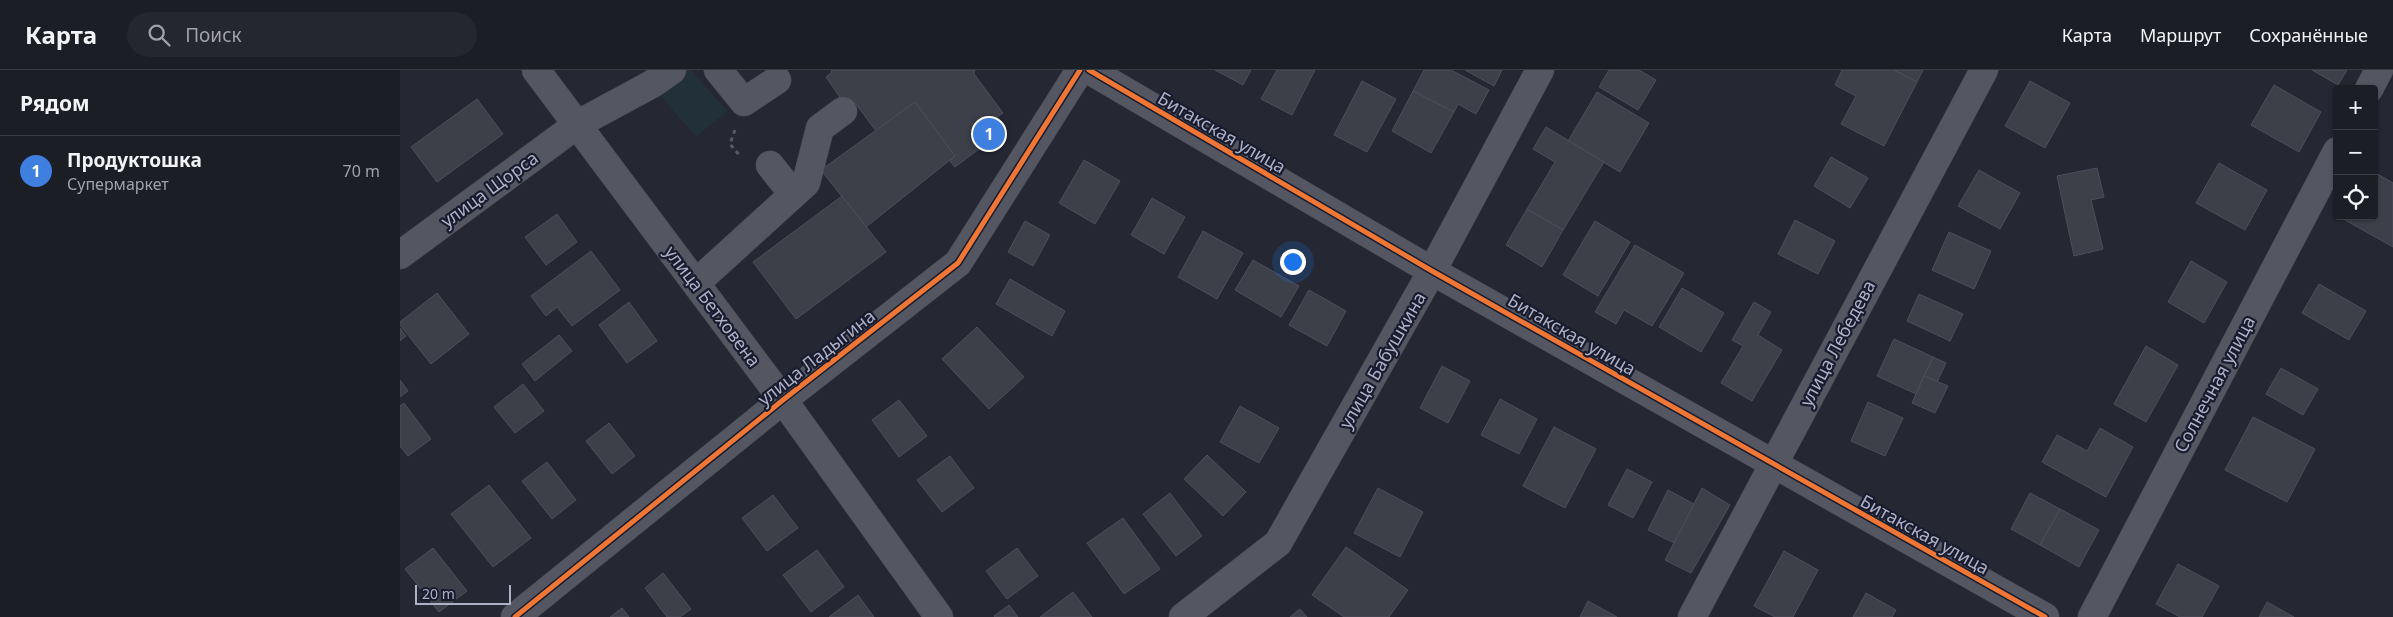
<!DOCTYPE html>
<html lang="ru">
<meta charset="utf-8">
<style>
body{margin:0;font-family:"Noto Sans",sans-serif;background:#25272e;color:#f1f3f6}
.controls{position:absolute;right:15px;top:15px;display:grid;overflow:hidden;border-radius:5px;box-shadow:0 1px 4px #0004}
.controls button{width:45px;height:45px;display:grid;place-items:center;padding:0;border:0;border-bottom:1px solid #3a3c43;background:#1c1e26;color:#f1f3f6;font:25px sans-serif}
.scale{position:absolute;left:15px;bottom:12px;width:96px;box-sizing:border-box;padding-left:5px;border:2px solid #adb1c6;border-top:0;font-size:14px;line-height:18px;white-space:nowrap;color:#adb1c6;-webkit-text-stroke:4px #191c2e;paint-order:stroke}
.you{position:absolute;left:892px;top:191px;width:18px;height:18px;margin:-12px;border:4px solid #fff;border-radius:50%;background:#1a73e8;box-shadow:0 0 0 8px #1a73e833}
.badge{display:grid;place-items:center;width:32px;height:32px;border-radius:50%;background:#7d8193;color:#fff;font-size:16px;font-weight:700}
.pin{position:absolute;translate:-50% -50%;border:2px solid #fff;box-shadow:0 1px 5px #0006}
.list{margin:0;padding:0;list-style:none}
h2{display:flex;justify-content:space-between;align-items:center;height:65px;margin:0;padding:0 20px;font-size:21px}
h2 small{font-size:16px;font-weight:400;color:#a0a2a7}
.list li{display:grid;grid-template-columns:32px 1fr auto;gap:15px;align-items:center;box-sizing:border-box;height:70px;padding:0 20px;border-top:1px solid #3a3c43}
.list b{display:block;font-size:19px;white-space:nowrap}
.list p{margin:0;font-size:16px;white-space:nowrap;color:#a0a2a7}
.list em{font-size:16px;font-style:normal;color:#a0a2a7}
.icon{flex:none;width:28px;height:28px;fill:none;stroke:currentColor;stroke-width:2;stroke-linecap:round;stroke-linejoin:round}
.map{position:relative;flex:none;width:1993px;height:547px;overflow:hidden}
header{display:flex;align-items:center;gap:30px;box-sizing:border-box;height:70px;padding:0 25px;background:#1c1e26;border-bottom:1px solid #3a3c43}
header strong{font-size:24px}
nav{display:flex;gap:28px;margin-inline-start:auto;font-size:18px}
.search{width:350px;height:45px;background:#25272e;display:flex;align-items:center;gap:12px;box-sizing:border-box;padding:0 18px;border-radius:28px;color:#a0a2a7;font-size:19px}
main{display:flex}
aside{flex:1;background:#1c1e26}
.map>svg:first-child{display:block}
</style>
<header>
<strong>Карта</strong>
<div class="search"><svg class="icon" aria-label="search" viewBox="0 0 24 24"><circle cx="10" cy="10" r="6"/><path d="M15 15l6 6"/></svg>Поиск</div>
<nav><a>Карта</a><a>Маршрут</a><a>Сохранённые</a></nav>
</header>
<main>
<aside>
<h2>Рядом<small></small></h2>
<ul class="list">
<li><span class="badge" style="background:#3f7fe0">1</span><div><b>Продуктошка</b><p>Супермаркет</p></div><em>70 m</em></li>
</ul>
</aside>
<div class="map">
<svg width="1993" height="547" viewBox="0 0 1993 547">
<rect width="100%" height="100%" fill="#252833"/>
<!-- green -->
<path fill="#223039" d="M279,0H291L327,41L296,67L255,19Z"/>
<!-- building -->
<g fill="#3d3f49" stroke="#4c4f5c">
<path d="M431,0H575L574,4L603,43L597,47L606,59L555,97L550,91L555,86L515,32L476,61L456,34L444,33L426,7L432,2Z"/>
<path d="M815,0H851L843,15Z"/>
<path d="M877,0H915L892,45L861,29Z"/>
<path d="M1024,0H1051L1089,20L1076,44L1058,34L1054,42L1013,21Z"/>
<path d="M1065,0H1102L1094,16Z"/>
<path d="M1209,0H1239L1256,10L1238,40L1199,17Z"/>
<path d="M1442,0H1494L1517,12L1484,76L1441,54L1456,26L1435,15Z"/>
<path d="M1494,0H1523L1517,12Z"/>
<path d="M1912,0H1947L1938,15Z"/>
<path d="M962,11L996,29L967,82L934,65Z"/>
<path d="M1630,11L1670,33L1645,78L1605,56Z"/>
<path d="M1874,15L1921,42L1899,82L1851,55Z"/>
<path d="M1013,21L1054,42L1031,83L992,61Z"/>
<path d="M1197,22L1249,53L1220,102L1168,71Z"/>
<path d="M77,29L103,64L37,112L11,77Z"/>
<path d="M515,32L555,86L466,157L421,100Z"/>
<path d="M1146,57L1204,92L1163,160L1127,139L1155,92L1133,79Z"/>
<path d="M1431,87L1468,108L1450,138L1414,116Z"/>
<path d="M684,90L720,111L695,154L659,133Z"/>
<path d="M1819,93L1867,120L1845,160L1796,133Z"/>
<path d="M1697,98L1704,127L1691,130L1703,179L1674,186L1657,106Z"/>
<path d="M1579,100L1620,123L1600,159L1558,136Z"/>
<path d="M1974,102L1993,113V177L1938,146H1974Z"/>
<path d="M442,126L486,182L396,249L353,192Z"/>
<path d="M752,128L785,147L764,184L731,165Z"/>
<path d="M1127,139L1163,160L1142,197L1106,175Z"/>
<path d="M157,144L177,172L146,195L125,167Z"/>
<path d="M1395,150L1435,171L1418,204L1378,184Z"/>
<path d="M625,151L650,165L633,196L608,182Z"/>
<path d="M1195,151L1230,172L1198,226L1163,205Z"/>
<path d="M803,161L843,183L817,229L778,207Z"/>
<path d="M1549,162L1591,181L1574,219L1532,200Z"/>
<path d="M1235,175L1284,203L1252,256L1224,240L1216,254L1195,242Z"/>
<path d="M191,181L220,220L172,256L157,237L146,246L131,226Z"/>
<path d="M853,190L899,216L881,247L835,220Z"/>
<path d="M1791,191L1827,212L1804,253L1768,232Z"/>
<path d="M610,209L665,241L652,266L596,234Z"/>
<path d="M1919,214L1966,241L1949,270L1902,243Z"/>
<path d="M1282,218L1324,243L1301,282L1259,257Z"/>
<path d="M909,220L946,241L927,276L889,255Z"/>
<path d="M37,223L69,264L31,294L0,255V252Z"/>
<path d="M1519,224L1563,244L1550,271L1507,251Z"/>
<path d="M229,232L257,271L227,293L199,255Z"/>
<path d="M1354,232L1371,242L1358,265L1382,280L1352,331L1321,313L1343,276L1332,270Z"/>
<path d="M577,257L624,307L589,339L542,289Z"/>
<path d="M0,258L6,266L0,271Z"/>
<path d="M159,265L172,281L135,311L122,294Z"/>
<path d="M1494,269L1533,287L1516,324L1477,306Z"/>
<path d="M1746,276L1778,295L1746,352L1714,334Z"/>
<path d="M1533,287L1546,293L1537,312L1524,306Z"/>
<path d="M1042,296L1070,311L1048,353L1020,338Z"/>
<path d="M1881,298L1918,319L1903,345L1866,324Z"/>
<path d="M1524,306L1548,316L1535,343L1512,333Z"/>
<path d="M0,310L8,321L0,327Z"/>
<path d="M123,314L144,341L115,363L94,337Z"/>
<path d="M1100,329L1137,349L1119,384L1081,365Z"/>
<path d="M499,330L527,366L499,387L472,350Z"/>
<path d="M1468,332L1503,348L1485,386L1451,371Z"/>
<path d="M4,333L31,369L8,386L0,376V336Z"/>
<path d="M840,336L879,358L859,393L820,372Z"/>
<path d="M1853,347L1915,379L1887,432L1825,400Z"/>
<path d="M209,353L235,386L212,404L186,371Z"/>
<path d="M1154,357L1196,379L1165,438L1123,416Z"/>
<path d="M1700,358L1733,377L1706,427L1642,392L1657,365L1687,381Z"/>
<path d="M807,385L846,422L823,446L784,409Z"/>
<path d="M550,386L574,418L542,442L517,410Z"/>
<path d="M147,392L176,430L152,449L122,411Z"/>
<path d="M1227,399L1252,412L1233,448L1208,435Z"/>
<path d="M89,415L131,468L93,497L51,444Z"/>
<path d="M978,418L1023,442L1000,487L954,463Z"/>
<path d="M1302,418L1330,435L1291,503L1265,490Z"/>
<path d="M1268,420L1294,434L1274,473L1248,460Z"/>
<path d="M770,423L802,466L776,486L743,444Z"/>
<path d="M1630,423L1660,439L1640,475L1611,459Z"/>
<path d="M373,425L398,458L367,481L342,448Z"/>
<path d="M1660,439L1699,460L1679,497L1640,475Z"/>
<path d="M723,448L760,499L724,524L687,473Z"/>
<path d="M946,477L1008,520L989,547H944L912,525Z"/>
<path d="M33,478L67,521L39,542L5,499Z"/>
<path d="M617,478L638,506L607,529L586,501Z"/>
<path d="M417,480L444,517L411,542L383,505Z"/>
<path d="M1384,481L1418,500L1393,547H1375L1354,536Z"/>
<path d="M1778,494L1819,516L1802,547H1780L1756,534Z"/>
<path d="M263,503L291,539L280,547H267L245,518Z"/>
<path d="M673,522L692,547H640Z"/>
<path d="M1466,523L1496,540L1492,547H1453Z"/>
<path d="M458,525L474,547H429Z"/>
<path d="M1188,531L1217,547H1180Z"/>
<path d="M1867,532L1894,547H1859Z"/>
<path d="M609,535L618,547H595L594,546Z"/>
<path d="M222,538L229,547H210Z"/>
<path d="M900,539L907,547H890Z"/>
</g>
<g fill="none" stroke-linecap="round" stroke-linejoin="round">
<!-- minor casing -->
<g stroke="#41434c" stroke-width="29">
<g id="minor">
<path d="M136,0L383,330L539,547"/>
<path d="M318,0L344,32L377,10"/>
<path d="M689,0L1032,201L1645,547"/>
<path d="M1969,19L1979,0"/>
<path d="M370,95L393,124"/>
<path d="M0,185L178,54L252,14L272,0"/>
<path d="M296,213L406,113L420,58L443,41"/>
<path d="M115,547L383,330L558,193L680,0"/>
<path d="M783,547L878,473L1032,201L1140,0"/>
<path d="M1292,547L1584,0"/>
<path d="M1692,547L1937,81"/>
</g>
</g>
<!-- path -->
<path stroke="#575a64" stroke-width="3" stroke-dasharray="4 4" stroke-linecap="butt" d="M335,60L330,74L341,87"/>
<!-- minor -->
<use href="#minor" stroke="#545762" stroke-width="28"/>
<!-- cycleway casing -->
<g stroke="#191c2e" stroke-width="8">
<g id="cycleway">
<path d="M689,0L1032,201L1645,547"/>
<path d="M115,547L383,330L558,193L680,0"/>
</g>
</g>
<!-- cycleway -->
<use href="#cycleway" stroke="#f07635" stroke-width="5"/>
</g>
<g text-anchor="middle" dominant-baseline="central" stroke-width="4.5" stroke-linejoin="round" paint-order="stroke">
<!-- street labels -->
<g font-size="18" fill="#adb1c6" stroke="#191c2e">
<text transform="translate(822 62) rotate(30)">Битакская улица</text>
<text transform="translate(89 119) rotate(-36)">улица Щорса</text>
<text transform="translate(313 236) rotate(53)">улица Бетховена</text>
<text transform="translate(1172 264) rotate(30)">Битакская улица</text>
<text transform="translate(1437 273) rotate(-62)">улица Лебедева</text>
<text transform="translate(416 287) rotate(-38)">улица Ладыгина</text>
<text transform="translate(982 290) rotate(-60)">улица Бабушкина</text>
<text transform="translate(1814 314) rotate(-62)">Солнечная улица</text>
<text transform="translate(1525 464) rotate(29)">Битакская улица</text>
</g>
</g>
</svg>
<div class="controls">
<button>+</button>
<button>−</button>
<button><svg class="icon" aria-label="locate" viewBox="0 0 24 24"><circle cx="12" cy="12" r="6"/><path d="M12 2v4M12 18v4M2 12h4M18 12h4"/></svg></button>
</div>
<div class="scale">20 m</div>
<div class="you"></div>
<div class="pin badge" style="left:589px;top:64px;background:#3f7fe0">1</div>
</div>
</main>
